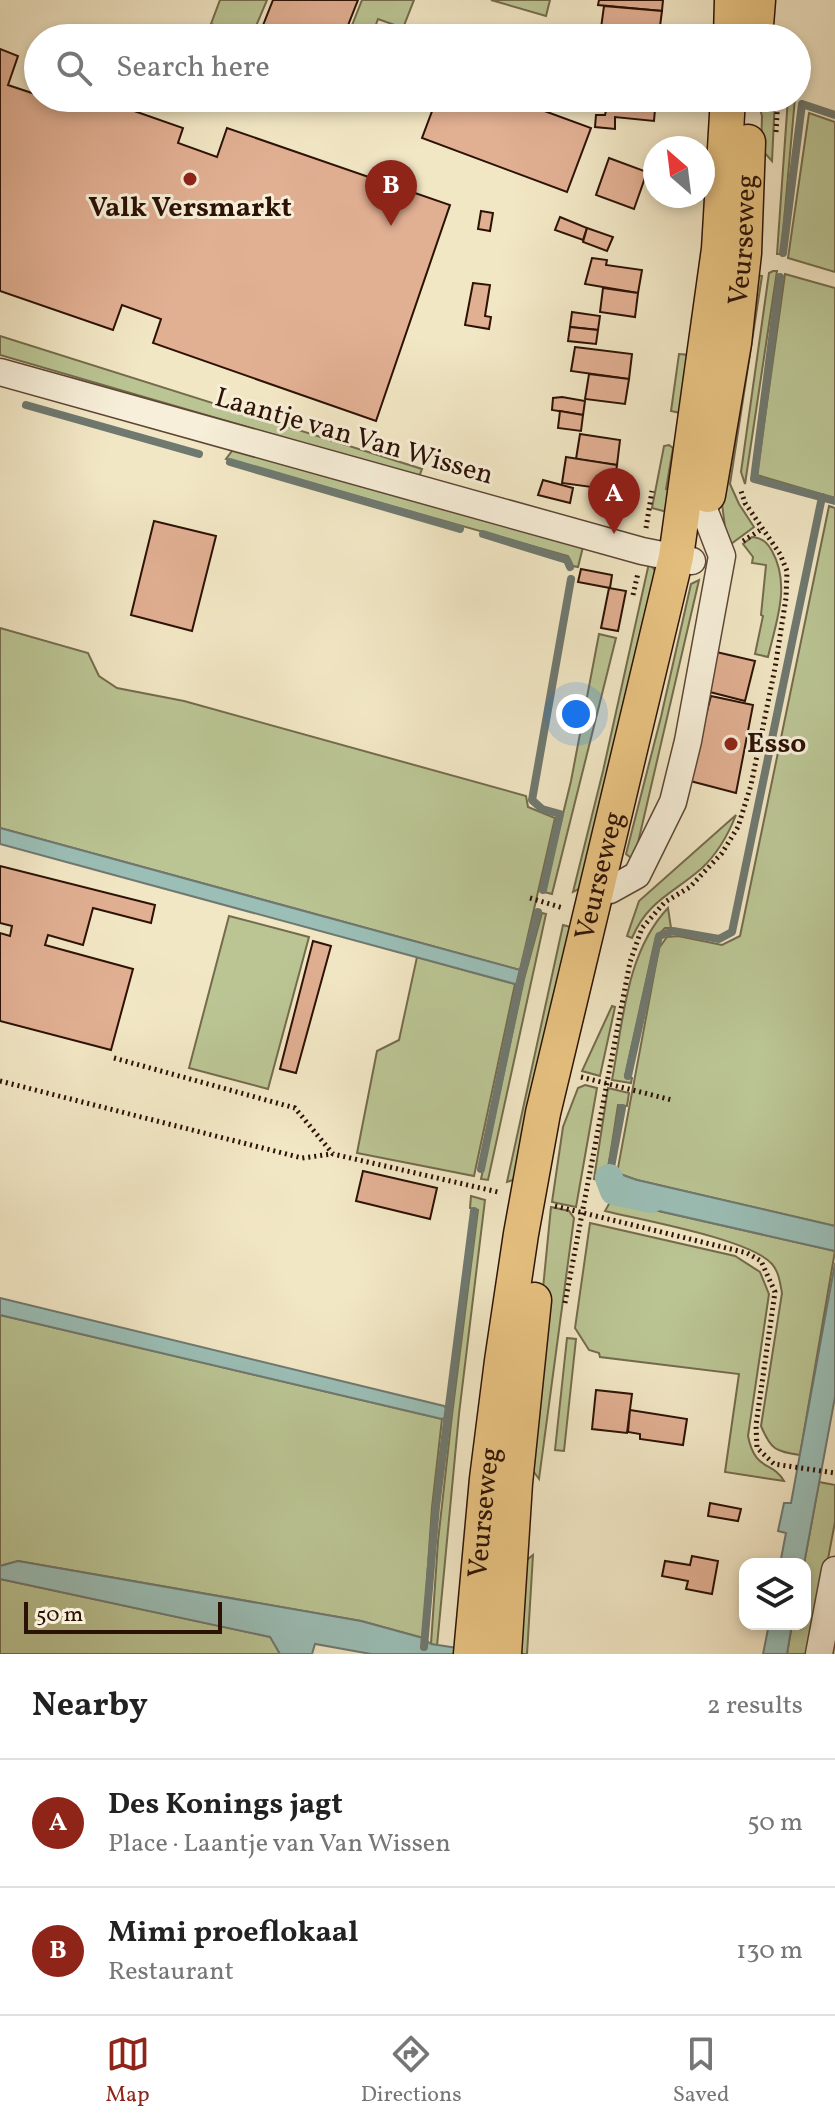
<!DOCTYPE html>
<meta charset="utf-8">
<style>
body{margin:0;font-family:Vollkorn,serif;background:#f2f2f2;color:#222}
.controls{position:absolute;right:24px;bottom:24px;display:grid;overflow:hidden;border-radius:16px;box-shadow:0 4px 12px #0003}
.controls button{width:72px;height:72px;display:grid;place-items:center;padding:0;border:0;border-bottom:2px solid #e0e0e0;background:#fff;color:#222;font:40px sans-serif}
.compass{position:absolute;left:643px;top:136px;width:72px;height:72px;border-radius:50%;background:#fff;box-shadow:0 4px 12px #0003;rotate:332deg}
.scale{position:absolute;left:24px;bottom:20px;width:198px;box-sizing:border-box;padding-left:8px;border:4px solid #2c1105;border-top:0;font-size:22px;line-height:28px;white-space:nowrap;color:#2c1105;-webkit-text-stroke:6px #f7efd9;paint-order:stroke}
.you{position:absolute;left:576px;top:714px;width:28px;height:28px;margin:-20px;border:6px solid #fff;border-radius:50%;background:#1a73e8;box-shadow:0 0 0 12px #1a73e833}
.badge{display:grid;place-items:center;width:52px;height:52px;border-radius:50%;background:#8f2418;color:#fff;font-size:26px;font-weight:700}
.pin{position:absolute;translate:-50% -66px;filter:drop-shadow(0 2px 4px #0008)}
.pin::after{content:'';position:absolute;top:42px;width:28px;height:24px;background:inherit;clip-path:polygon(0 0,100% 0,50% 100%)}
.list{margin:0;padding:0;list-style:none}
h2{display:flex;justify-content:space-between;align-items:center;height:104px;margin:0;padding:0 32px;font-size:34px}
h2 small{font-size:26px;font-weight:400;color:#767676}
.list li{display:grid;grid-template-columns:52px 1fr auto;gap:24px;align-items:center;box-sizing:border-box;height:128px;padding:0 32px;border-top:2px solid #e0e0e0}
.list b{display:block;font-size:30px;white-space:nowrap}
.list p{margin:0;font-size:26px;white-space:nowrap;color:#767676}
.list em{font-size:26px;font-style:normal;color:#767676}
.icon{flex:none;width:44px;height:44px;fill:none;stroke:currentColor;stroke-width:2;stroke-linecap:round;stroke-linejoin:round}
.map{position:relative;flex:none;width:835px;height:1654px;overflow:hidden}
.search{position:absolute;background:#fff;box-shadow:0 4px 12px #0003;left:24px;right:24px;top:24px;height:88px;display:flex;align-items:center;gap:20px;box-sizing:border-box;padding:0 28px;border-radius:44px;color:#767676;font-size:30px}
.sheet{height:360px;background:#fff}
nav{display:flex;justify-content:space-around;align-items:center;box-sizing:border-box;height:112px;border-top:2px solid #e0e0e0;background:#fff;font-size:22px;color:#767676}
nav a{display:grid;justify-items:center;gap:4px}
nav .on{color:#8f2418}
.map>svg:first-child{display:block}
</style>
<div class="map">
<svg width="835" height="1654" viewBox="0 0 835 1654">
<rect width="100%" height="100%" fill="#f2e7c5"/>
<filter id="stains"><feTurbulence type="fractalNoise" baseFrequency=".0025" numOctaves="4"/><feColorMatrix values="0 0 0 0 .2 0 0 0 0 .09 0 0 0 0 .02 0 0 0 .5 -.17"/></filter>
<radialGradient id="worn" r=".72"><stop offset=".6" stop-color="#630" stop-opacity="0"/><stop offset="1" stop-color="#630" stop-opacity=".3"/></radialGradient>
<!-- green -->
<g fill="#bbc594" stroke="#746b4c" stroke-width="2">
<path d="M220,0H267L251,38L211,24Z"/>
<path d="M362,0H414L403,28L378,19L371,38H347Z"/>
<path d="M491,0H550L546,16Z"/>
<path d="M757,98H775L772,161L761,149L762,116Z"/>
<path d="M788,98H795L781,254H777Z"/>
<path d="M809,113L835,122V272L788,258Z"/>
<path d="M773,271H777L745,484L741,472L769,273Z"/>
<path d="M745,273L762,276L730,484L739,504L754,527L731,544L726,535L721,496Z"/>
<path d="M785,274L835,288V498L757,475Z"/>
<path d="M0,336L422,469L419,477L0,355Z"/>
<path d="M679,354L689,355L680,413L671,411Z"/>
<path d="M669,445L673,448L666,489L678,492L671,513L652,508L664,446Z"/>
<path d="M240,450L584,543L578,567L573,566L568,556L226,459L232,451Z"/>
<path d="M829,506L835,508V1226L637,1180L617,1173L659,948L667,937L678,936L722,945L740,936Z"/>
<path d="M752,537C762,538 767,542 772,551C791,585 776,622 768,657L755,654L763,616L761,615L766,565L752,563L753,557L743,544Z"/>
<path d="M649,563L658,574L589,884L573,892L603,771Z"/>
<path d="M699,580L634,860L626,854L661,717L691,584Z"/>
<path d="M0,628L88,653L99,676L117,688L184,701L526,796L528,807L555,818L520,970L0,828Z"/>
<path d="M599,634L616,638L552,894L544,892L571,781Z"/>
<path d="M736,815C728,835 718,853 702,868C674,893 648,900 632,938L627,936L639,901Z"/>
<path d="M668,908L671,928H665L656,937L625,1076L632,1078L631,1083L612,1080C623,1022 626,952 668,908Z"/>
<path d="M542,913L546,914L488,1180L481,1179L524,979Z"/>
<path d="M229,916L309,937L268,1089L189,1068Z"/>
<path d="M563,925L578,929L522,1177L507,1182Z"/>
<path d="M417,957L515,984L474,1176L357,1153L377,1051L399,1040Z"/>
<path d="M612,1006L615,1007L600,1076L582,1071Z"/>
<path d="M585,1085L597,1088L576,1207L552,1202L563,1127L578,1088Z"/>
<path d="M608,1088L629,1093L627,1106L618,1105L606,1182L594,1179Z"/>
<path d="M614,1195L650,1209L835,1251L800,1455C775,1451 771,1450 761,1426L782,1293C780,1283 779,1272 772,1264C750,1239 641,1220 605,1211Z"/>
<path d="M471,1196L485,1200L459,1414L437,1646L431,1644L438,1541L452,1415L478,1210L470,1208Z"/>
<path d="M551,1207L569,1211L574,1218L539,1479L526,1461Z"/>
<path d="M590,1223L735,1256L760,1272L769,1294L748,1436C755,1472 773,1461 784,1481L725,1472L739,1374L600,1357L599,1353L589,1350L575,1328Z"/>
<path d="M0,1315L442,1419L432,1507L423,1638L361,1621L18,1561L0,1566Z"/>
<path d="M567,1338L576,1339L564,1451L555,1450Z"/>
<path d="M819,1482L835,1485V1522L810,1654H787L792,1624H805L804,1564Z"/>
<path d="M533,1555L527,1654H515L517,1568Z"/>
<path d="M0,1579L271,1637L280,1654H0Z"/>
</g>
<!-- water -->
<g fill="#9bbfb7" stroke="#6f7970" stroke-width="2">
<path d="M0,828L520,970L524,979L515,984L0,844Z"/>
<path d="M617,1173L637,1180L835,1226V1251L650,1209L614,1195Z"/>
<path d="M835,1263V1397L804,1564H780L786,1533L778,1531L784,1503H791Z"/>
<path d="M0,1298L444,1406L452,1415L442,1419L0,1315Z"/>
<path d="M18,1561L361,1621L423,1638L431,1644L498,1654H371L315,1644L312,1654H280L270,1637L0,1579V1566Z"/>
<path d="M769,1624H792L787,1654H763Z"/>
</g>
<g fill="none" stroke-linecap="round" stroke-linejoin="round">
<!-- stream -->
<g stroke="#6f7970" stroke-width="8">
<path d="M783,253L802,104L835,115"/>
<path d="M780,277L754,479L835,501"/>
<path d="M26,405L199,454"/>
<path d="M230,462L460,529"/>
<path d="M483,534L567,560L570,567"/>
<path d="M543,890L560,814L542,809L532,800L571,579"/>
<path d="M628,1076L659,936L673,931L719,939L732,932L822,497"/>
<path d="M481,1169L520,981L538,912"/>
<path d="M609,1178L622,1108"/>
<path d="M424,1647L436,1507L474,1211"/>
</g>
<!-- canal -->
<path stroke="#9bbfb7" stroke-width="28" d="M609,1178L614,1191L651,1199"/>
</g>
<!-- building -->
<g fill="#e1af92" stroke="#2c1105" stroke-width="2">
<path d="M273,0H358L343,38H258Z"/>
<path d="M599,0H663L662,11L598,5Z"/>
<path d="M604,6L662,11L659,34L601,28Z"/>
<path d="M531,27L544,28L543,38H530Z"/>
<path d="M561,30L611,34L610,38H560Z"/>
<path d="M0,49L18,56L8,85L38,95V98L57,102L58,98H97L183,128L178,143L217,157L227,128L450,205L376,421L153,343L161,319L122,305L113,330L0,291Z"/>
<path d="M437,98H487L503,104L505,98H509L591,128L567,192L422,138Z"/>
<path d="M609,98H656L654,121L615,117V129L595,127L596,115H605Z"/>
<path d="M609,158L647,172L634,209L596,195Z"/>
<path d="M481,211L493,213L490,231L478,229Z"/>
<path d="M560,217L587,228L583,240L555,230Z"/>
<path d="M587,228L613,237L607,251L583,242Z"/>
<path d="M592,258L607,260L606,265L642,270L638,293L585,284Z"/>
<path d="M473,283L490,285L485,316L491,317L489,329L465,325Z"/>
<path d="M603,288L638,293L635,317L600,312Z"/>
<path d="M572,312L600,316L598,330L570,327Z"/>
<path d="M570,327L598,330L596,344L568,341Z"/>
<path d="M575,347L632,354L629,379L571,371Z"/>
<path d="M589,374L629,379L625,404L585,399Z"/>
<path d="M562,397L585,401L583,415L552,410L553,398Z"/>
<path d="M560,411L583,415L581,431L558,428Z"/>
<path d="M580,434L620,440L617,465L576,459Z"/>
<path d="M566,457L617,465L613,490L562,483Z"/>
<path d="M543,480L573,488L570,503L538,495Z"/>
<path d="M154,521L216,536L192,631L131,615Z"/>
<path d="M581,569L612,575L610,588L578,582Z"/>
<path d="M609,588L626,591L618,631L601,628Z"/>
<path d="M712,651L755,661L745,701L702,690Z"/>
<path d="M711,696L753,705L736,793L675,777L689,713L706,715Z"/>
<path d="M0,866L155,905L151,923L93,908L83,945L48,935L45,945L133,969L111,1050L0,1021V933L10,936L12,926L0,923Z"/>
<path d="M313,941L331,946L296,1073L280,1069Z"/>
<path d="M363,1171L437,1188L430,1219L356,1201Z"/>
<path d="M596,1390L632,1394L627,1433L592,1429Z"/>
<path d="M630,1410L687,1419L683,1445L640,1439V1434L628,1432Z"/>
<path d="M710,1503L741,1509L738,1521L708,1516Z"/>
<path d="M692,1556L718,1561L712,1594L686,1589L688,1581L662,1576L665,1561L690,1565Z"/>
</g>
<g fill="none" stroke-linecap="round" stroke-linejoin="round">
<!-- minor casing -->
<g stroke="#5e4635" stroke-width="29">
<g id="minor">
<path d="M0,372L642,551L692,561"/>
<path d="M596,885L610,890L637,875L673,802L688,741L722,556L705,512"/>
<path d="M819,1654L835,1570"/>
</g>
</g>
<!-- major casing -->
<g stroke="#2c1105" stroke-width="37">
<g id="major">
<path d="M731,38L732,0"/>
<path d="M755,38L758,0"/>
<path id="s1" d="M708,495L734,343L744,253L748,142"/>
<path id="s2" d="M471,1654L487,1479L502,1361L521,1234L543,1113L676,557L719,249L728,98"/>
<path d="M504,1654L515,1483L534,1300"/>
</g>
</g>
<!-- path -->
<g stroke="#2c1105" stroke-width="5" stroke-dasharray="2 4" stroke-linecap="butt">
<path d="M776,132L778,98"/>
<path d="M646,528L652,491"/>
<path d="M743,541L762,529"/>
<path d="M633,595L638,573"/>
<path d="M530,898L563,908"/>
<path d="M114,1058L295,1108L333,1154L498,1192"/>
<path d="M581,1077L672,1100"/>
<path d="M0,1081L302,1158L332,1154"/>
<path d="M555,1206L747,1253L761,1261L775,1292L756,1425L757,1448L774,1464L835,1473"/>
<path d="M565,1303L630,962L642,928L665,902L690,887L722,853L738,827L751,785L775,668L786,598L787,571L780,554L745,503L740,488"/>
</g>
<!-- minor -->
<use href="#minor" stroke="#f7efd9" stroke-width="26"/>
<!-- major -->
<use href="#major" stroke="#e9c482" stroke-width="34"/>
</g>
<!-- markers -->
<g fill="#8f2418" stroke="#f7efd9" stroke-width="3">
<circle cx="190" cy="179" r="8"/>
<circle cx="731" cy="744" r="8"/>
</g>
<g text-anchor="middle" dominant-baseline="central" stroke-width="6" stroke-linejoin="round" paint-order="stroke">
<!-- poi labels -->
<g font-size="28" font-weight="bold" fill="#2c1105" stroke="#f7efd9">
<text x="190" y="208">Valk Versmarkt</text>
<text x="747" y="744" text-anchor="start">Esso</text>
</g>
<!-- street labels -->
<g font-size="28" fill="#2c1105" stroke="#f7efd9">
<text stroke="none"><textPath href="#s1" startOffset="258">Veurseweg</textPath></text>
<text transform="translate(354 437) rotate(16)">Laantje van Van Wissen</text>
<text stroke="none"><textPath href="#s2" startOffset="790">Veurseweg</textPath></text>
<text stroke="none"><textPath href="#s2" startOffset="142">Veurseweg</textPath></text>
</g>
</g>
<rect width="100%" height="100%" filter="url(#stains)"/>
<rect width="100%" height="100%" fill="url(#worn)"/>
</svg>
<div class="controls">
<button><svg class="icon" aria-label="layers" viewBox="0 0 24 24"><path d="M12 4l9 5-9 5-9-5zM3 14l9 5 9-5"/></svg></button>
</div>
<svg class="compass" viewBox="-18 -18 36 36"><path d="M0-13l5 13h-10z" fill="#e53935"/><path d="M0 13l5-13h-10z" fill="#767676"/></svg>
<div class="scale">50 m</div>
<div class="you"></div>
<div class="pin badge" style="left:614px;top:534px">A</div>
<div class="pin badge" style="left:391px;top:226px">B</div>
<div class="search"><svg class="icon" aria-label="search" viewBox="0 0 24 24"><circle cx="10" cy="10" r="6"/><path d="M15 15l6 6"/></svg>Search here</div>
</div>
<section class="sheet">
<h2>Nearby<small>2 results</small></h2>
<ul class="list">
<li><span class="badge">A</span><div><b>Des Konings jagt</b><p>Place · Laantje van Van Wissen</p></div><em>50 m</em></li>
<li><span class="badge">B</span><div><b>Mimi proeflokaal</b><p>Restaurant</p></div><em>130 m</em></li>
</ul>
</section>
<nav>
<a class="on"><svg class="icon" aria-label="map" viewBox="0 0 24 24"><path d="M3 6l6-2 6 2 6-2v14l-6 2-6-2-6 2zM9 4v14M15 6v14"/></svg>Map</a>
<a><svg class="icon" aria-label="directions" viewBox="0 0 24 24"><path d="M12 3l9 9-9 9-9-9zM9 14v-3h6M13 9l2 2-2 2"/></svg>Directions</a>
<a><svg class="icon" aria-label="saved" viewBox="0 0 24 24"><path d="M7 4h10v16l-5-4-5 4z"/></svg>Saved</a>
</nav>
